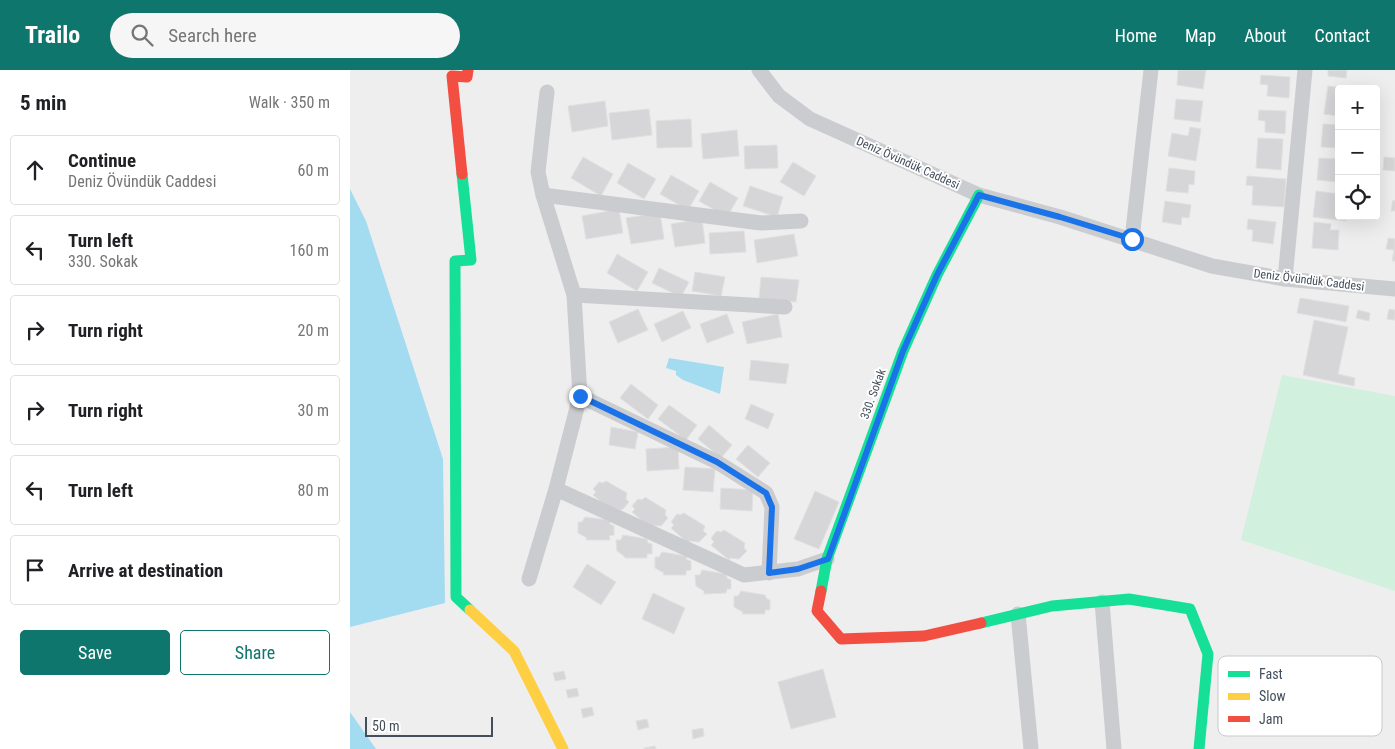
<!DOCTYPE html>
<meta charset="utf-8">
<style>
body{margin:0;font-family:"Roboto Condensed",sans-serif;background:#f6f6f6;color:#202124}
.controls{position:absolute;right:15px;top:15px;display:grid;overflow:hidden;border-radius:5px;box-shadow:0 5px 20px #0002}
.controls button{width:45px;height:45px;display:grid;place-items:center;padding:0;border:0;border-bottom:1px solid #e0e0e0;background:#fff;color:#202124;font:25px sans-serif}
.scale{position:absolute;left:15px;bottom:12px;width:128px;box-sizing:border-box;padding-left:5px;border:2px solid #444f5c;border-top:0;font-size:14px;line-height:18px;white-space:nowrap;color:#444f5c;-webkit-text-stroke:4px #fff;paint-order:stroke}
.stop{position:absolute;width:15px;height:15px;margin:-11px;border:4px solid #1a73e8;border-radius:50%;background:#fff}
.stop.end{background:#1a73e8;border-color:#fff;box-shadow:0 1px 5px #0008}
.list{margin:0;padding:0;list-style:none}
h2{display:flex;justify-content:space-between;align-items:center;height:65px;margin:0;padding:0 20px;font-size:21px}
h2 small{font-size:16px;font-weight:400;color:#757577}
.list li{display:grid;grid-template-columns:32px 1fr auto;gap:15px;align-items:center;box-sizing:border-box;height:70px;margin:0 10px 10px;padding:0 10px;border:1px solid #e0e0e0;border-radius:5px}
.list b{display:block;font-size:19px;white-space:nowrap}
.list p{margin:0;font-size:16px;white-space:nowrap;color:#757577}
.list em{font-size:16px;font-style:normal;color:#757577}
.actions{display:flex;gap:10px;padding:15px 20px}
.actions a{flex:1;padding:11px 0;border:1px solid #0f766e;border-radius:5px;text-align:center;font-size:18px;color:#0f766e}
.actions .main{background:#0f766e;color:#fff}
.icon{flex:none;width:28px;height:28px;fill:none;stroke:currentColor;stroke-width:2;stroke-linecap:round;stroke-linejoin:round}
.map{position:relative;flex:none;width:1045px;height:679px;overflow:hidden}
header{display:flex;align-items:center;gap:30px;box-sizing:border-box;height:70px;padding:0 25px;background:#0f766e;color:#fff}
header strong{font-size:24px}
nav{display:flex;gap:28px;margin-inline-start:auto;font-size:18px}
.search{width:350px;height:45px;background:#f6f6f6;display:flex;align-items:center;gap:12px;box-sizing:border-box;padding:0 18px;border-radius:28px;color:#757577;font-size:19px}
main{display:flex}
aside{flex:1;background:#fff}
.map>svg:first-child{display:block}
</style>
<header>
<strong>Trailo</strong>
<div class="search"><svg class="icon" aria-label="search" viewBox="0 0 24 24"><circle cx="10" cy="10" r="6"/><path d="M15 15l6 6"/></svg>Search here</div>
<nav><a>Home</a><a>Map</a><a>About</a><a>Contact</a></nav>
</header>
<main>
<aside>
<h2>5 min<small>Walk · 350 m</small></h2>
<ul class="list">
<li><svg class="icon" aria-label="ahead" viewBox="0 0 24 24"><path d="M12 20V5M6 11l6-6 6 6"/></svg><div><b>Continue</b><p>Deniz Övündük Caddesi</p></div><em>60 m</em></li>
<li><svg class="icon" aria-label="left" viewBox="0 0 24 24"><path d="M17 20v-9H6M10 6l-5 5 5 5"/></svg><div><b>Turn left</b><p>330. Sokak</p></div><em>160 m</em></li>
<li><svg class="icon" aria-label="right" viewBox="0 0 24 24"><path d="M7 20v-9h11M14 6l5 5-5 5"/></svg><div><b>Turn right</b></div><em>20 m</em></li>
<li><svg class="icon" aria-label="right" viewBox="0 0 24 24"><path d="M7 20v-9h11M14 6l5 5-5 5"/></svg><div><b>Turn right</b></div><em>30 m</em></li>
<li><svg class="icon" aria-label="left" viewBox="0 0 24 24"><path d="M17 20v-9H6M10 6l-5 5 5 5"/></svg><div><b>Turn left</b></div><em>80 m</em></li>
<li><svg class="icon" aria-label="arrive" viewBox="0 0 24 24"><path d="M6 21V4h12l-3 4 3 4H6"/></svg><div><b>Arrive at destination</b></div></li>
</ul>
<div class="actions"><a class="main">Save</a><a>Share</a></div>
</aside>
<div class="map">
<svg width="1045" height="679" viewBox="0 0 1045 679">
<rect width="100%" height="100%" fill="#efeeee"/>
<!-- green -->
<path fill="#d1f0de" d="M932,305L1045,326V521L891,470Z"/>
<!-- water -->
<g fill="#a3dbf0">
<path d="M0,119L16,151L93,389L95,533L0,557Z"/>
<path d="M319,288L374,297L370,324L333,310L326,305V301L316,298Z"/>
<path d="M0,642L26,679H0Z"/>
</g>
<!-- building -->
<g fill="#d6d6d8" stroke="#e0e0e1">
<path d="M828,0H856L853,19L827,15Z"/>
<path d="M978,0H997L996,8L978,6Z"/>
<path d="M911,5L940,7L939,28L917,26L918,15L910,14Z"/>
<path d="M978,16L1001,19H989V46L974,44Z"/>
<path d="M826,29L853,31L850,52L824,49Z"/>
<path d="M255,31L258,56L222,62L218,36Z"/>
<path d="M299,39L302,65L262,70L259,43Z"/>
<path d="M909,40L936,41L935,64L915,62V51L908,50Z"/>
<path d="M341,49L342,77L307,78L306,51Z"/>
<path d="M973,54L989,55V78L971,77Z"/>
<path d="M840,57L851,59L846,91L818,86L822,63L838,66Z"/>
<path d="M387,60L389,86L353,89L351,64Z"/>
<path d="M908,68L933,69L931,100L906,98Z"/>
<path d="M427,75L428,98L395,99L394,76Z"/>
<path d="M233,87L263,104L251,126L221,108Z"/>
<path d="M1034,87L1045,88V101L1033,100Z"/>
<path d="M969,88L989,89L988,112L967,110Z"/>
<path d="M443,92L466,106L454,126L430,112Z"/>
<path d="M278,93L306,109L294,129L267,113Z"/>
<path d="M819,98L845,101L844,115L839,114L838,123L816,121Z"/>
<path d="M321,105L349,121L338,140L310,124Z"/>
<path d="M897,106L936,109L934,137L902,135L903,116L896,115Z"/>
<path d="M360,112L388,128L377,147L349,131Z"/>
<path d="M400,116L433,127L427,147L393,136Z"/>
<path d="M966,121L989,124V146H996V151L963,147Z"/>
<path d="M1043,130L1045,131V141H1041Z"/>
<path d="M815,131L841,135L839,148L832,147L831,155L812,152Z"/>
<path d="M269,139L273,163L236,169L232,146Z"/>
<path d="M310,143L314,169L281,174L276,148Z"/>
<path d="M352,149L355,173L325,177L321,154Z"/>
<path d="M898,149L926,152L923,174L902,171L903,160L897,159Z"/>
<path d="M964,152L981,154L980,160H989L988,180L962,178Z"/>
<path d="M394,161L396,182L360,184L359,163Z"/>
<path d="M444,164L448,186L407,193L404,170Z"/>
<path d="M1038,168L1045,169V191H1042L1044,180L1036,179Z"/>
<path d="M267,184L298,202L287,221L257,203Z"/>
<path d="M309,198L339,212L331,227L302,213Z"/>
<path d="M345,202L375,207L371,226L342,221Z"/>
<path d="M411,207L449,210L446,232L409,229Z"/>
<path d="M950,228L999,236L996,252L947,243Z"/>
<path d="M288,239L298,260L268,273L259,252Z"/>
<path d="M1039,239L1045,240V250L1037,249Z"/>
<path d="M1008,240L1020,243L1019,251L1006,248Z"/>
<path d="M333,241L341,258L312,272L304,254Z"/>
<path d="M377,244L384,263L357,273L350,254Z"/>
<path d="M428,244L432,267L397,274L392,252Z"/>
<path d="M964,250L998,257L988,304L1005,308L1004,316L953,305Z"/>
<path d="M401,290L439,294L436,314L399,310Z"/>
<path d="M281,314L308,335L298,349L270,328Z"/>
<path d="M401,334L424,344L418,359L395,349Z"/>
<path d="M319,335L347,355L336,370L308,349Z"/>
<path d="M359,355L382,375L371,388L348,369Z"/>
<path d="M261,357L288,362L285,379L259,375Z"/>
<path d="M398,375L420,393L408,407L386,389Z"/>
<path d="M328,377L329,399L297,401L296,379Z"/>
<path d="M335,397L365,399L363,422L333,420Z"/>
<path d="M256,411L277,423L276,429L279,432L272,440L262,438L261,440L243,425L246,422L243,419L249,412L253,413Z"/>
<path d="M371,418L403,420L402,441L370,439Z"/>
<path d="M465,421L489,432L469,479L444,469Z"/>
<path d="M295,427L316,440L315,445L318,448L311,456L301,455L300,457L282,442L285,439L282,436L288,429L292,430Z"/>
<path d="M334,443L355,456L353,461L357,464L349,472L340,471L338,473L321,458L324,455L321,452L327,444L330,445Z"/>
<path d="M235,447L259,450L260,454L264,456V465L259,466L260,470H236L237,468L228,463V452H232Z"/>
<path d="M374,460L395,473L394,478L397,481L389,489L380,488L379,490L361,475L364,472L361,468L367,461L371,462Z"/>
<path d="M273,465L297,469L298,473L302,474V484H297V488H275L274,486L267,481L266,470H271Z"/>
<path d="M312,482L336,486L337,490L341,491V500L336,501V505H313L314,503L305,498V487H309Z"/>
<path d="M237,494L266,512L251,535L223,517Z"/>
<path d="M352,500L376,504L377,508L381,510V519H377L376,523L354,524V521L346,516L345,505H350Z"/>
<path d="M391,521L415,525L416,528L420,530V540H415V544H392L393,542L384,537V526H388Z"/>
<path d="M303,523L335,538L324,564L292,549Z"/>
<path d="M473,599L486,647L441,659L428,612Z"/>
<path d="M214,601L216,609L205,611L203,603Z"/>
<path d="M227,618L229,626L218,628L216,620Z"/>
<path d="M242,637L244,645L233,648L231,639Z"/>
<path d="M297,649L299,657L288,660L286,651Z"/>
<path d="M353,658L354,666L343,669L342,660Z"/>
<path d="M305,676L306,679H294V678Z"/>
</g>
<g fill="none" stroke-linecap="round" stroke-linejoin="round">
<!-- street -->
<g stroke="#cacccf" stroke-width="15">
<path d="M409,0L429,26L460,49L629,125L710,147L862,196L935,209L1045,219"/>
<path d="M193,125L411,153L451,151"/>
<path d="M782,169L801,0"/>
<path d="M935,209L955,0"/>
<path d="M224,225L435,237"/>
<path d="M230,326L367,392L416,423L422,437L419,503"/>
<path d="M206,419L394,505L448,499L477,489"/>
<path d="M179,509L206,419L230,326L224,225L193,125L188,102L197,22"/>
<path d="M752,532L764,679"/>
<path d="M668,544L681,679"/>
</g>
<!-- fast -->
<g stroke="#16e098" stroke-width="11">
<path d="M112,104L121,190L105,191L106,527L120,540"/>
<path d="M471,521L477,489L553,281L587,205L629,125"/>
<path d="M631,553L702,536L779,529L840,539L858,584L849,679"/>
</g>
<!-- slow -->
<path stroke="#ffcf43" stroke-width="11" d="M120,540L164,581L213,679"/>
<!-- jam -->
<g stroke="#f24e42" stroke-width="11">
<path d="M112,104L102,6L117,7L118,0"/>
<path d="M471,521L467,541L491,569L574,566L631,553"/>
</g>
</g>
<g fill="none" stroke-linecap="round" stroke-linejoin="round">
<!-- route -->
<path stroke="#1a73e8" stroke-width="6" d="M230,326L367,392L416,423L422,437L419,503L448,499L478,489L553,281L587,205L629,125L710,147L782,169"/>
</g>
<g text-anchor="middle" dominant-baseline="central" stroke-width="4" stroke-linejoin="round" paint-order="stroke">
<!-- street labels -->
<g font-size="12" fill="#444f5c" stroke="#fff">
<text transform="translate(558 93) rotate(24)">Deniz Övündük Caddesi</text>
<text transform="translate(959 210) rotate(7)">Deniz Övündük Caddesi</text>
<text transform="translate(523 324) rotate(-70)">330. Sokak</text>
</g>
</g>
<!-- legend -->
<rect x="868" y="586" width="164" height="80" rx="8" fill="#fff" stroke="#c7cace" stroke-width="1"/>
<rect x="878" y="601" width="22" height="6" fill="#16e098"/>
<rect x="878" y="623" width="22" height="7" fill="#ffcf43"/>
<rect x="878" y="646" width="22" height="6" fill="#f24e42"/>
<g font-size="14" fill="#444f5c">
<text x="909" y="609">Fast</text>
<text x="909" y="631">Slow</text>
<text x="909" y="654">Jam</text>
</g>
</svg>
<div class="controls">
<button>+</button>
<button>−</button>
<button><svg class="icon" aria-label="locate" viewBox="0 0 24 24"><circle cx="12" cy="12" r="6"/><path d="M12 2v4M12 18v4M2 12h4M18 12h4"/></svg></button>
</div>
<div class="scale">50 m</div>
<div class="stop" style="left:782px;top:169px"></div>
<div class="stop end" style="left:230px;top:326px"></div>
</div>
</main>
